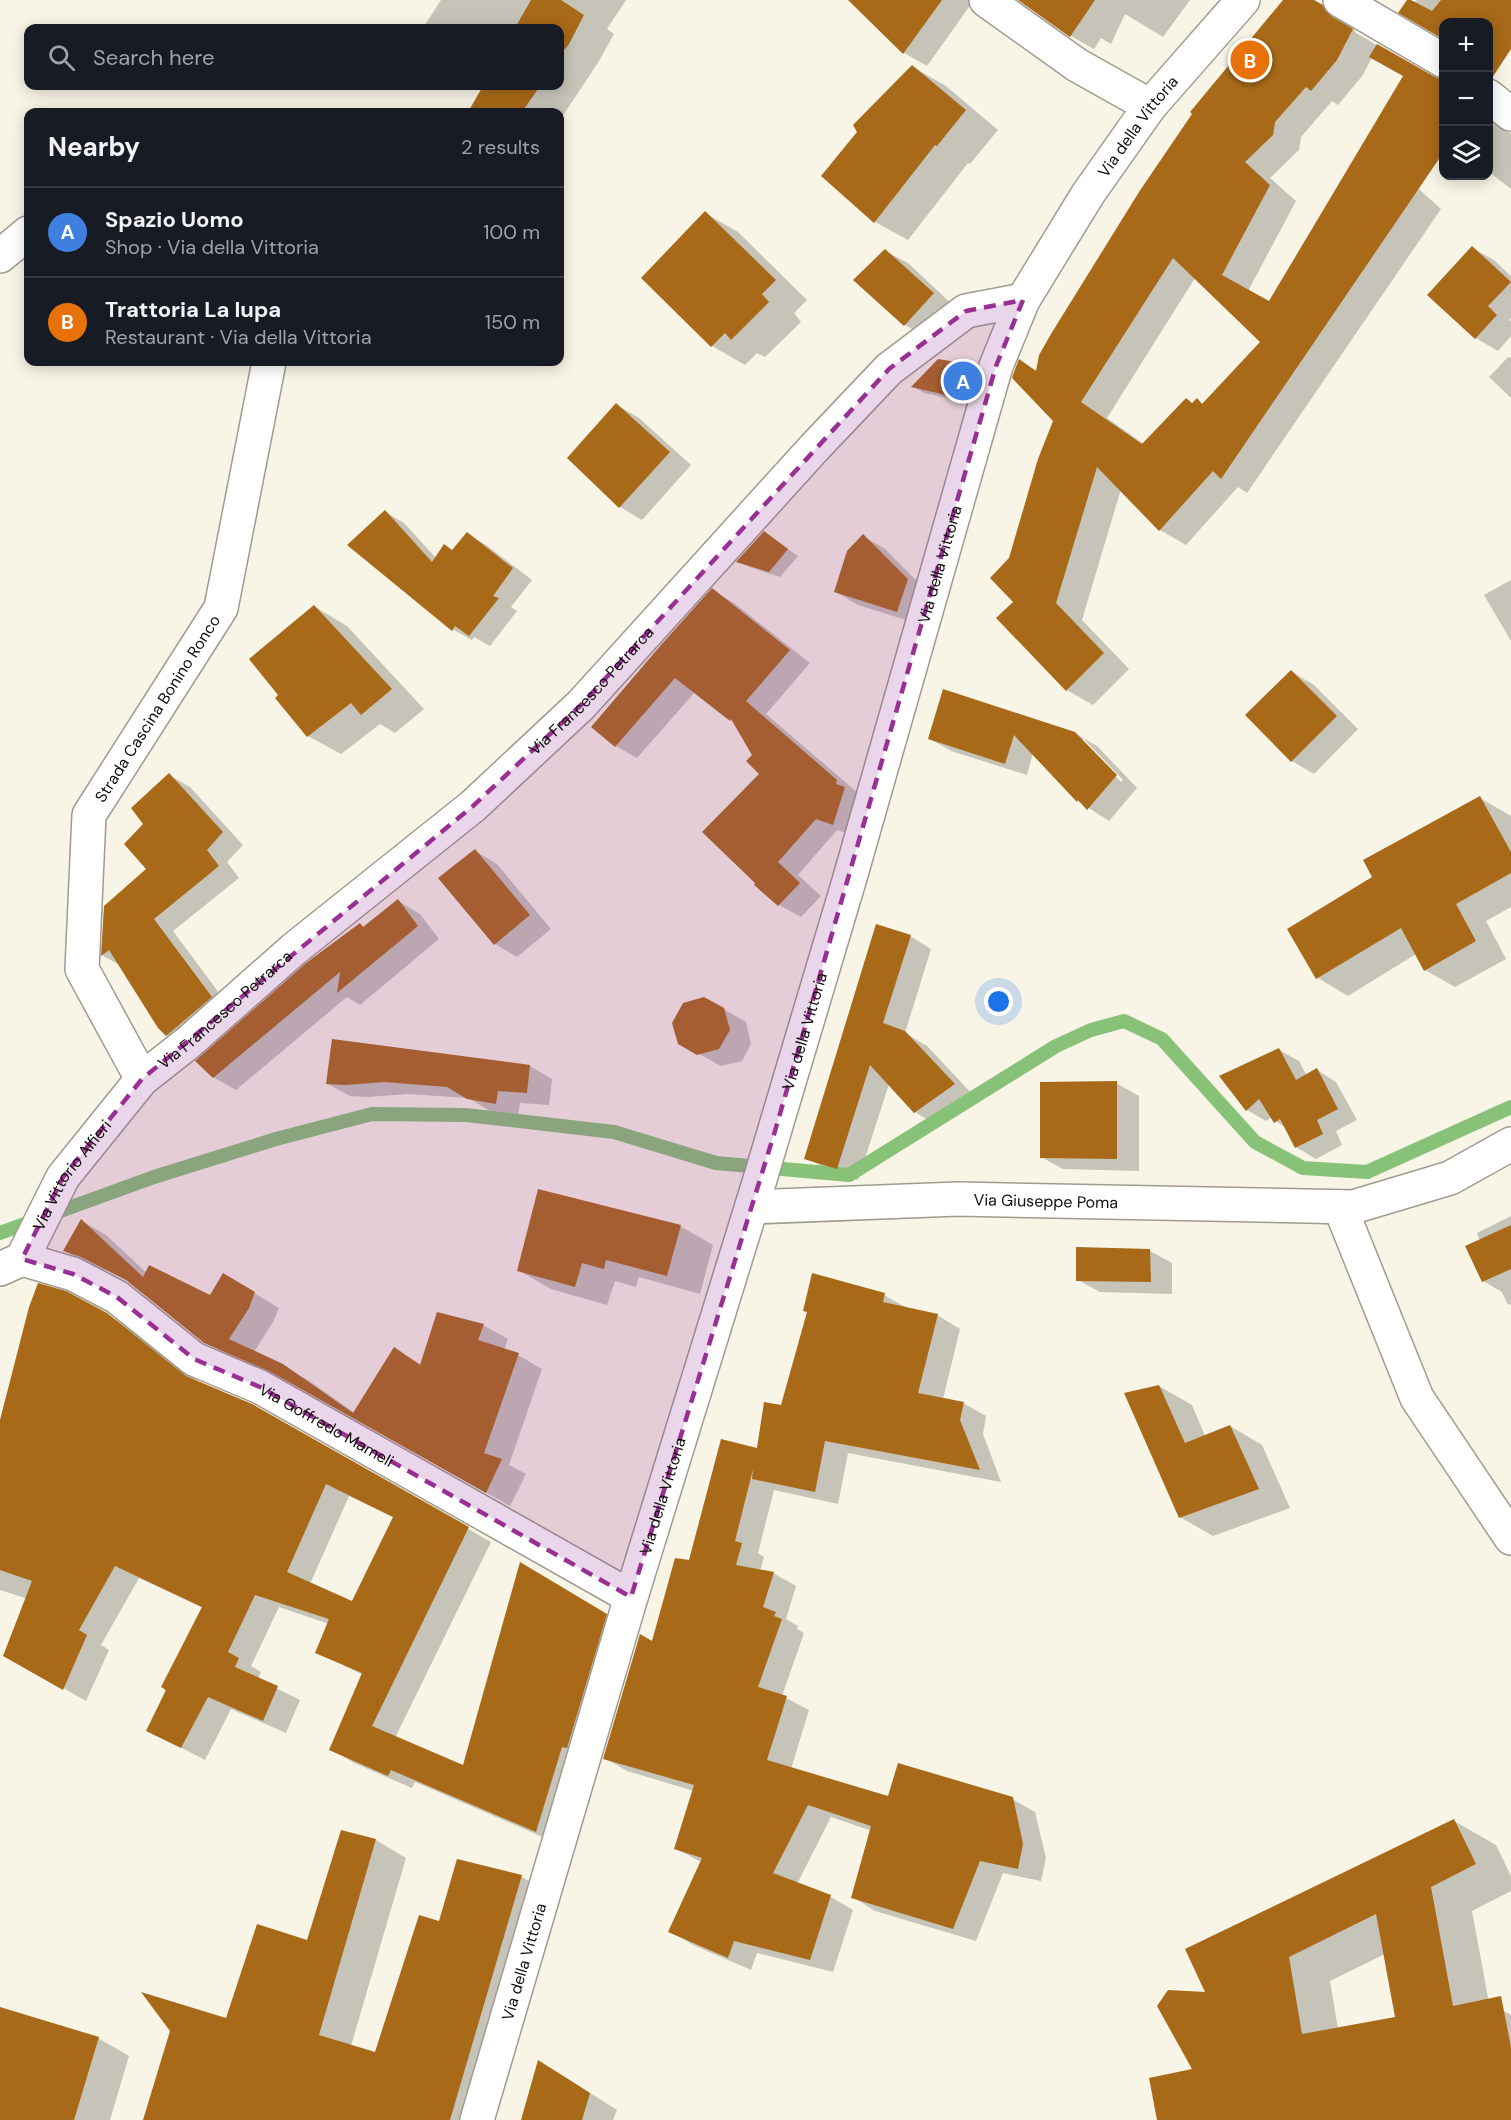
<!DOCTYPE html>
<meta charset="utf-8">
<style>
body{margin:0;font-family:"DM Sans",sans-serif;background:#242831;color:#f1f3f6}
.controls{position:absolute;right:18px;top:18px;display:grid;overflow:hidden;border-radius:12px;box-shadow:0 3px 15px #0003}
.controls button{width:54px;height:54px;display:grid;place-items:center;padding:0;border:0;border-bottom:2px solid #363941;background:#171b24;color:#f1f3f6;font:30px sans-serif}
.you{position:absolute;left:999px;top:1002px;width:21px;height:21px;margin:-15px;border:4px solid #fff;border-radius:50%;background:#1a73e8;box-shadow:0 0 0 9px #1a73e833}
.badge{display:grid;place-items:center;width:39px;height:39px;border-radius:50%;background:#c99bca;color:#fff;font-size:20px;font-weight:700}
.pin{position:absolute;translate:-50% -50%;border:3px solid #fff;box-shadow:0 2px 6px #0006}
.list{margin:0;padding:0;list-style:none}
h2{display:flex;justify-content:space-between;align-items:center;height:78px;margin:0;padding:0 24px;font-size:26px}
h2 small{font-size:20px;font-weight:400;color:#9ea1a6}
.list li{display:grid;grid-template-columns:39px 1fr auto;gap:18px;align-items:center;box-sizing:border-box;height:90px;padding:0 24px;border-top:2px solid #363941}
.list b{display:block;font-size:22px;white-space:nowrap}
.list p{margin:0;font-size:20px;white-space:nowrap;color:#9ea1a6}
.list em{font-size:20px;font-style:normal;color:#9ea1a6}
.icon{flex:none;width:33px;height:33px;fill:none;stroke:currentColor;stroke-width:2;stroke-linecap:round;stroke-linejoin:round}
.map{position:relative;flex:none;width:1511px;height:2120px;overflow:hidden}
.search{position:absolute;background:#171b24;box-shadow:0 3px 15px #0003;left:24px;top:24px;width:540px;height:66px;display:flex;align-items:center;gap:15px;box-sizing:border-box;padding:0 21px;border-radius:12px;color:#9ea1a6;font-size:22px}
.panel{position:absolute;background:#171b24;box-shadow:0 3px 15px #0003;left:24px;top:108px;width:540px;height:258px;border-radius:12px}
.map>svg:first-child{display:block}
</style>
<div class="map">
<svg width="1511" height="2120" viewBox="0 0 1511 2120">
<rect width="100%" height="100%" fill="#f8f4e6"/>
<!-- shadow -->
<g fill="#0003" fill-rule="evenodd">
<path d="M441,0H626L607,29L614,34L599,61L560,120V112H482L473,106L485,86H560V28H423Z"/>
<path d="M850,0H974L927,66L904,53Z"/>
<path d="M1021,0H1190L1163,37L1125,14L1111,44L1101,38L1094,49L1071,36Z"/>
<path d="M1284,0H1312L1349,22L1356,33L1435,79L1444,81V139L1393,98L1405,76L1372,57L1363,75L1338,105L1332,101L1301,137L1299,150L1270,178L1296,201L1248,291L1270,303L1389,162L1441,209L1247,493L1238,487L1186,545L1160,530L1121,489L1082,620L1129,669L1093,705L1067,690L1015,602L1011,559L1054,420L1020,361L1038,372ZM1195,278L1262,342L1204,404L1197,400L1144,444L1107,418Z"/>
<path d="M1417,0H1511V33L1488,22H1444V37L1401,12Z"/>
<path d="M913,67L946,86L998,130L970,164L968,163L908,240L875,222L823,176Z"/>
<path d="M1488,83L1499,125L1511,134V189L1488,171Z"/>
<path d="M705,213L738,232L807,300L794,313L801,322L765,357L757,353L745,365L712,346L643,278Z"/>
<path d="M1472,248L1494,260L1511,276V318L1509,320L1511,321V336L1498,351L1476,338Z"/>
<path d="M885,251L908,263L955,307L927,338L905,325L855,280Z"/>
<path d="M1508,357L1511,358V398L1489,377Z"/>
<path d="M967,366L978,372L970,403L924,393L914,387Z"/>
<path d="M617,405L639,418L691,465L642,520L620,507L569,458Z"/>
<path d="M385,512L404,523L436,558L453,551L467,534L486,545L532,580L511,607L517,611L490,646L474,637L472,640L452,629Z"/>
<path d="M765,533L798,556L780,577L749,567L739,561Z"/>
<path d="M863,536L885,549L929,593L919,624L858,605L836,592Z"/>
<path d="M1511,580V641L1484,595Z"/>
<path d="M712,590L734,603L810,663L766,714L858,793L855,836L837,830L798,875L821,896L801,917L779,905L756,885L762,774L734,722L695,692L637,758L616,746Z"/>
<path d="M315,607L347,626L424,709L395,733L380,724L341,754L308,736L280,695Z"/>
<path d="M1292,672L1314,685L1358,729L1314,774L1292,761Z"/>
<path d="M944,691L1074,733L1097,746L1137,788L1109,821L1078,801L1033,753L1027,775L951,751L930,739ZM1079,739H1084L1123,780L1121,782Z"/>
<path d="M169,775L190,787L243,845L227,862L239,878L173,931L231,1009L188,1047L167,1035L120,965L103,956L105,907L149,869L145,824Z"/>
<path d="M1480,798L1511,816V907L1486,921L1506,959L1455,987L1425,970L1416,954L1348,996L1318,978L1289,929L1374,878Z"/>
<path d="M475,851L497,864L551,929L517,957L495,944Z"/>
<path d="M398,901L420,914L439,939L360,1005L347,997L236,1090L213,1077L360,925L365,928Z"/>
<path d="M910,936L931,949L905,1033L927,1046L975,1097L936,1125L915,1112L889,1084L858,1180L828,1170L806,1158Z"/>
<path d="M704,998L746,1022L751,1044L742,1061L721,1066L679,1043Z"/>
<path d="M1279,1050L1299,1061L1307,1076L1317,1070L1336,1082L1357,1120L1336,1131L1342,1145L1316,1159L1296,1147L1287,1128L1275,1121L1272,1117L1266,1121L1247,1110Z"/>
<path d="M530,1066L552,1079L549,1105L520,1103L518,1115L490,1111L468,1098L408,1094L368,1097L350,1096L328,1084Z"/>
<path d="M1116,1083L1139,1096V1171L1063,1169L1041,1157Z"/>
<path d="M1511,1216V1305L1507,1303L1502,1292L1483,1281L1480,1241L1477,1233Z"/>
<path d="M82,1221L106,1235L147,1273L210,1297L224,1275L279,1308L273,1322L254,1352L308,1380L355,1413L395,1349L422,1365L483,1325L508,1339L504,1350L518,1355L542,1369L509,1465L526,1474L510,1506L295,1384L230,1356L205,1342L132,1283L108,1271L89,1265L65,1251Z"/>
<path d="M680,1226L713,1245L700,1294L639,1277L636,1287L615,1281L607,1305L551,1289L518,1270Z"/>
<path d="M1150,1251L1172,1263V1294L1100,1292L1078,1280Z"/>
<path d="M884,1295L907,1308L937,1315L960,1329L943,1399L963,1403L986,1416L983,1434L1001,1482L848,1453L838,1504L774,1490L758,1553L764,1557L760,1571L773,1573L796,1586L786,1619L798,1626L797,1629L804,1633L782,1696L809,1710L791,1769L889,1798L1012,1799L1035,1812L1046,1858L1041,1881L1003,1873L976,1941L875,1911L853,1897L872,1831L831,1817L797,1884L831,1897L853,1910L833,1972L757,1953L751,1970L693,1945L670,1931L701,1862L675,1848L694,1791L627,1771L605,1758L653,1643L690,1562L782,1406Z"/>
<path d="M106,1314L130,1328L200,1383L251,1405L491,1542L395,1738L464,1767L544,1577L629,1628L559,1844L415,1782L412,1788L354,1763L331,1749L363,1675L317,1652L329,1624L279,1607L251,1666L261,1672L258,1679L300,1700L286,1733L231,1709L205,1760L148,1730L203,1608L139,1578L101,1645L109,1650L86,1701L5,1655L28,1599L0,1590V1425ZM349,1496L395,1518L353,1603L310,1584Z"/>
<path d="M1159,1386L1192,1405L1205,1436L1230,1426L1262,1445L1290,1508L1213,1536L1180,1517Z"/>
<path d="M1454,1821L1496,1845L1511,1876V1891L1472,1911L1489,2003L1511,2015V2120H1159L1194,2070L1208,1993ZM1385,1954L1397,2018L1338,2029L1330,1981Z"/>
<path d="M342,1832L376,1840L406,1858L351,2046L376,2053L440,1922L458,1861L522,1877L552,1894L486,2120H144L227,2019L308,1942Z"/>
<path d="M0,2009L98,2038L129,2056L110,2120H0Z"/>
<path d="M560,2074L617,2110L613,2120H523Z"/>
</g>
<g fill="none" stroke-linecap="round" stroke-linejoin="round">
<!-- stream -->
<path stroke="#88c278" stroke-width="14" d="M0,1233L154,1177L276,1139L372,1114L466,1115L614,1132L716,1163L849,1175L1056,1046L1091,1030L1124,1021L1162,1039L1255,1142L1303,1168L1367,1172L1511,1107"/>
</g>
<!-- building -->
<g fill="#a86919" fill-rule="evenodd">
<path d="M531,0H561L584,15L569,44L560,55V28H515Z"/>
<path d="M848,0H942L903,54Z"/>
<path d="M1018,0H1095L1070,37Z"/>
<path d="M1283,0H1314L1323,5L1331,16L1353,29L1337,60L1311,91L1306,87L1275,122L1273,135L1245,162L1270,185L1222,275L1269,301L1403,76L1369,57L1377,44L1435,77L1443,80V153L1221,479L1213,471L1159,531L1097,467L1056,603L1104,653L1066,691L996,618L1013,602L990,578L1009,558L1038,459L1053,421L1012,378L1014,372L1019,359L1036,371L1039,355L1051,334L1139,192L1192,114L1190,112ZM1173,258L1260,342L1202,404L1197,398L1192,403L1186,398L1142,444L1081,402Z"/>
<path d="M1407,0H1411L1432,11L1441,0H1511V49L1492,78H1488V22H1443V39L1398,13Z"/>
<path d="M912,65L966,110L937,146L935,145L874,223L821,176L857,132L853,125Z"/>
<path d="M483,86H540L522,112H468Z"/>
<path d="M705,211L776,280L762,294L769,302L731,340L725,333L711,347L641,278Z"/>
<path d="M1472,246L1511,282L1488,306L1497,315L1475,339L1427,295Z"/>
<path d="M885,249L934,293L904,326L853,280Z"/>
<path d="M938,359L968,364L959,398L911,387Z"/>
<path d="M616,403L670,452L619,508L567,458Z"/>
<path d="M385,510L432,562L444,544L452,550L467,532L513,568L493,596L499,598L469,636L455,626L452,631L347,545Z"/>
<path d="M764,531L788,549L769,572L736,562Z"/>
<path d="M863,534L908,579L897,612L834,592L847,551Z"/>
<path d="M712,588L790,650L746,701L837,780L836,784L845,787L833,825L816,819L778,862L800,883L778,906L754,885L755,883L702,832L759,774L746,761L752,755L731,719L730,721L675,678L615,747L591,727L661,645Z"/>
<path d="M314,605L392,689L361,715L351,703L307,737L275,698L278,695L249,659Z"/>
<path d="M1291,670L1337,716L1291,762L1245,715Z"/>
<path d="M943,689L1075,732L1117,775L1087,810L1078,800L1077,802L1014,735L1005,764L928,739Z"/>
<path d="M169,773L223,832L207,850L219,866L154,919L212,997L166,1036L158,1028L109,950L101,956L104,906L146,869L124,844L143,824L131,808Z"/>
<path d="M1480,796L1511,852V873L1456,904L1476,941L1424,971L1401,928L1316,979L1287,929L1372,877L1363,860Z"/>
<path d="M475,849L530,915L494,945L438,878Z"/>
<path d="M398,899L418,926L337,993L340,972L213,1078L195,1061L306,963L360,923L363,927Z"/>
<path d="M876,924L911,935L883,1023L905,1031L955,1084L914,1113L870,1065L837,1169L804,1159Z"/>
<path d="M704,997L724,1008L730,1030L719,1049L697,1055L678,1044L672,1023L683,1003Z"/>
<path d="M332,1039L530,1065L527,1093L498,1091L496,1104L467,1099L447,1087L385,1082L345,1085L326,1084Z"/>
<path d="M1279,1048L1296,1080L1317,1068L1338,1109L1317,1120L1323,1134L1295,1148L1280,1119L1274,1123L1259,1099L1246,1111L1219,1076Z"/>
<path d="M1117,1081V1159L1040,1158V1082Z"/>
<path d="M538,1189L681,1225L667,1276L606,1260L604,1269L582,1263L575,1287L517,1271Z"/>
<path d="M81,1219L143,1277L149,1265L210,1295L223,1273L255,1292L249,1308L229,1339L283,1364L353,1413L394,1347L420,1365L437,1312L484,1324L478,1340L519,1353L484,1453L502,1459L486,1493L269,1371L204,1343L126,1280L81,1257L63,1251Z"/>
<path d="M1511,1225V1269L1482,1282L1465,1246Z"/>
<path d="M1076,1247L1150,1249L1151,1282L1076,1281Z"/>
<path d="M812,1273L885,1293L883,1302L938,1314L918,1393L964,1402L960,1420L980,1470L825,1441L815,1492L752,1479L753,1469L735,1541L742,1543L736,1565L774,1572L763,1607L776,1612L774,1616L782,1619L758,1687L787,1696L767,1760L888,1796L898,1763L1013,1797L1023,1844L1018,1869L980,1861L953,1929L851,1898L871,1826L808,1805L773,1873L831,1895L810,1960L734,1941L728,1958L668,1932L702,1858L674,1849L694,1785L603,1759L640,1634L652,1641L675,1558L689,1560L721,1439L757,1448L764,1402L781,1405L807,1312L803,1311Z"/>
<path d="M38,1283L66,1291L107,1313L186,1376L252,1404L469,1527L372,1726L463,1765L520,1562L607,1614L567,1748L562,1747L536,1832L391,1770L388,1776L329,1750L362,1673L315,1653L329,1619L255,1595L228,1652L239,1658L235,1667L278,1686L263,1721L208,1697L181,1748L146,1731L166,1690L161,1687L202,1607L115,1566L79,1630L87,1635L63,1690L3,1656L32,1581L0,1570V1420L29,1307ZM326,1484L393,1517L352,1601L287,1572Z"/>
<path d="M1159,1385L1185,1443L1230,1425L1259,1489L1179,1518L1124,1393Z"/>
<path d="M1454,1819L1476,1864L1431,1887L1453,2006L1501,1996L1511,2047V2120H1157L1149,2078L1192,2069L1157,2006L1168,1990L1205,1992L1185,1949ZM1376,1914L1395,2017L1302,2034L1289,1957Z"/>
<path d="M341,1830L376,1839L319,2035L375,2052L419,1915L439,1921L457,1859L522,1875L450,2120H143L170,2031L141,1992L226,2018L257,1924L307,1940Z"/>
<path d="M0,2007L99,2037L74,2120H0Z"/>
<path d="M538,2060L590,2093L582,2120H521Z"/>
</g>
<g fill="none" stroke-linecap="round" stroke-linejoin="round">
<!-- minor casing -->
<g stroke="#a09b8f" stroke-width="36">
<g id="minor">
<path d="M986,0L1077,65L1150,106"/>
<path d="M1340,0L1444,61"/>
<path d="M1488,96L1511,114"/>
<path d="M0,256L28,233"/>
<path id="s1" d="M142,1079L82,969L89,815L221,608L269,362"/>
<path id="s2" d="M752,1207L958,1199L1353,1207L1450,1178L1511,1144"/>
<path d="M1340,1207L1417,1398L1511,1538"/>
<path id="s3" d="M22,1259L73,1274L117,1297L194,1359L260,1387L631,1597"/>
<path id="s4" d="M0,1269L22,1259L63,1177L142,1079L189,1042L294,949L473,806L581,705L814,448L889,369L966,311L1023,300"/>
</g>
</g>
<!-- tertiary casing -->
<g stroke="#a09b8f" stroke-width="36">
<g id="tertiary">
<path id="s5" d="M477,2120L631,1597L761,1176L849,881L996,366L1023,300L1088,194L1150,106L1243,0"/>
</g>
</g>
<!-- minor -->
<use href="#minor" stroke="#fff" stroke-width="33"/>
<!-- tertiary -->
<use href="#tertiary" stroke="#fff" stroke-width="33"/>
</g>
<!-- marked area -->
<path fill="#983094" fill-opacity="0.2" stroke="#983094" stroke-width="4.5" stroke-dasharray="12 8" stroke-linejoin="round" d="M1023,300L996,366L775,1131L631,1597L260,1387L194,1359L117,1297L73,1274L22,1259L63,1177L142,1079L473,806L581,705L889,369L966,311Z"/>
<g text-anchor="middle" dominant-baseline="central" stroke-width="5" stroke-linejoin="round" paint-order="stroke">
<!-- street labels -->
<g font-size="16" fill="#100e0a" stroke="#fff">
<text stroke="none"><textPath href="#s5" startOffset="2109">Via della Vittoria</textPath></text>
<text stroke="none"><textPath href="#s5" startOffset="1623">Via della Vittoria</textPath></text>
<text stroke="none"><textPath href="#s4" startOffset="836">Via Francesco Petrarca</textPath></text>
<text stroke="none"><textPath href="#s1" startOffset="406">Strada Cascina Bonino Ronco</textPath></text>
<text stroke="none"><textPath href="#s4" startOffset="350">Via Francesco Petrarca</textPath></text>
<text stroke="none"><textPath href="#s5" startOffset="1137">Via della Vittoria</textPath></text>
<text stroke="none"><textPath href="#s4" startOffset="122">Via Vittorio Alfieri</textPath></text>
<text stroke="none"><textPath href="#s2" startOffset="294">Via Giuseppe Poma</textPath></text>
<text stroke="none"><textPath href="#s3" startOffset="350">Via Goffredo Mameli</textPath></text>
<text stroke="none"><textPath href="#s5" startOffset="651">Via della Vittoria</textPath></text>
<text stroke="none"><textPath href="#s5" startOffset="165">Via della Vittoria</textPath></text>
</g>
</g>
</svg>
<div class="controls">
<button>+</button>
<button>−</button>
<button><svg class="icon" aria-label="layers" viewBox="0 0 24 24"><path d="M12 4l9 5-9 5-9-5zM3 14l9 5 9-5"/></svg></button>
</div>
<div class="you"></div>
<div class="pin badge" style="left:963px;top:381px;background:#3f7fe0">A</div>
<div class="pin badge" style="left:1250px;top:60px;background:#e8710a">B</div>
<div class="search"><svg class="icon" aria-label="search" viewBox="0 0 24 24"><circle cx="10" cy="10" r="6"/><path d="M15 15l6 6"/></svg>Search here</div>
<section class="panel">
<h2>Nearby<small>2 results</small></h2>
<ul class="list">
<li><span class="badge" style="background:#3f7fe0">A</span><div><b>Spazio Uomo</b><p>Shop · Via della Vittoria</p></div><em>100 m</em></li>
<li><span class="badge" style="background:#e8710a">B</span><div><b>Trattoria La lupa</b><p>Restaurant · Via della Vittoria</p></div><em>150 m</em></li>
</ul>
</section>
</div>
